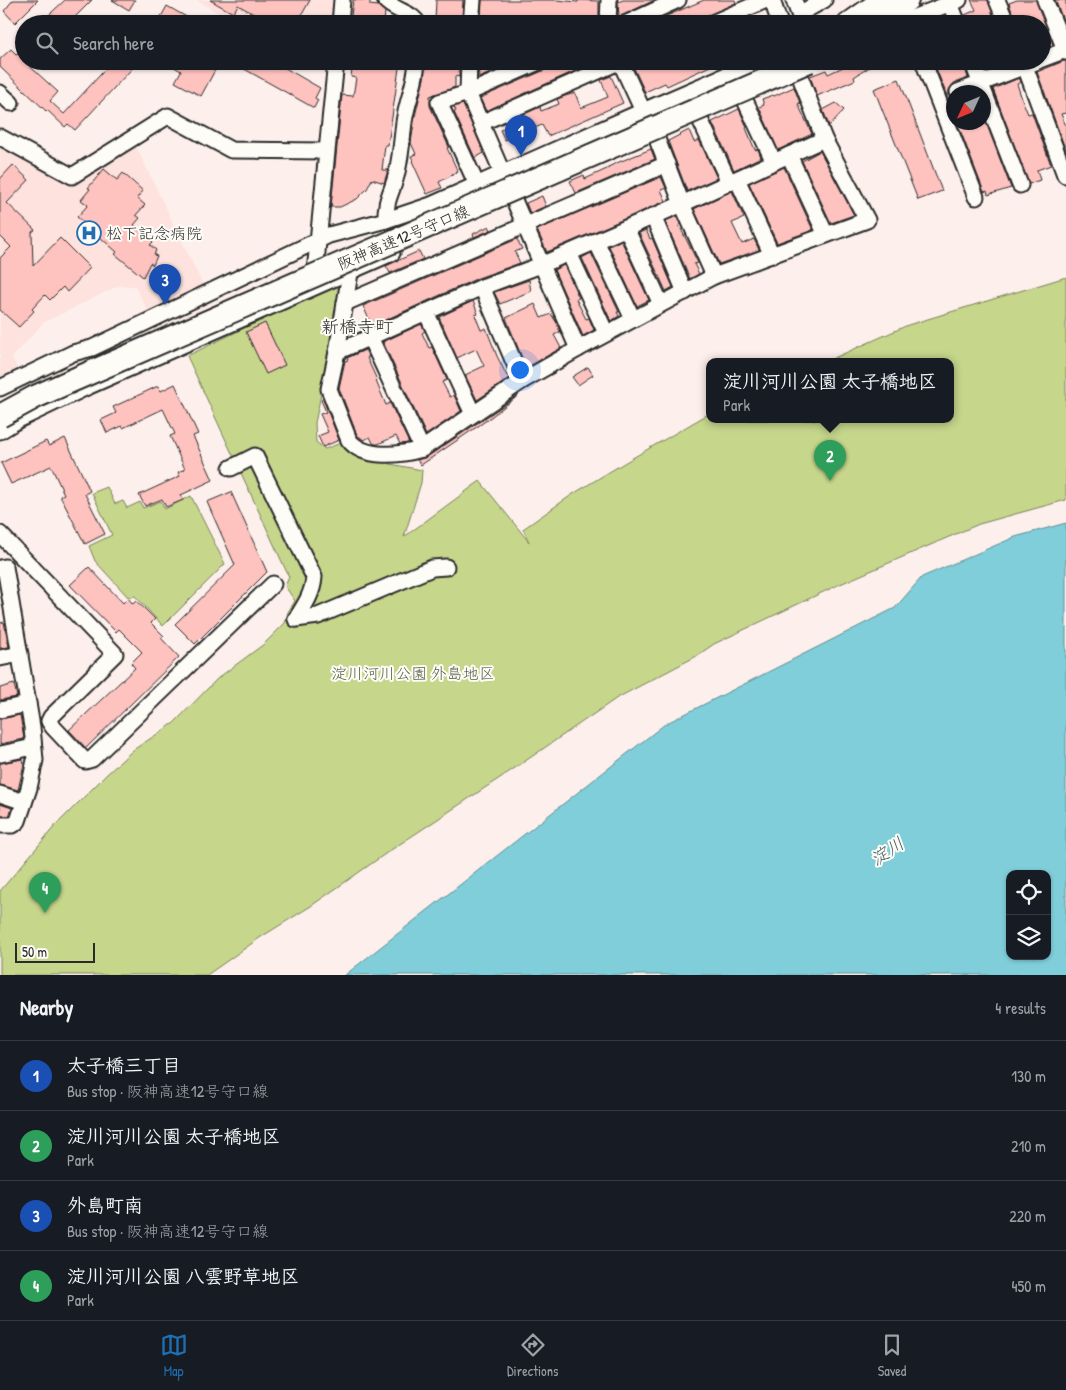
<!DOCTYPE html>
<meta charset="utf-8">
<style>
body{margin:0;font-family:"Patrick Hand","Klee One",sans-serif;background:#20242c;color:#f1f3f6}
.controls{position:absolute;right:15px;bottom:15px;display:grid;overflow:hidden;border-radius:10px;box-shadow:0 1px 4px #0004}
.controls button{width:45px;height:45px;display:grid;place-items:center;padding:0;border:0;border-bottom:1px solid #363941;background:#171b24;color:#f1f3f6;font:25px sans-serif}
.compass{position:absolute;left:946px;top:85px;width:45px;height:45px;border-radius:50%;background:#171b24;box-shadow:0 1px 4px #0004;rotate:226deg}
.scale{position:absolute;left:15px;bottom:12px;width:80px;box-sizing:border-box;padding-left:5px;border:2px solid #2b2b2b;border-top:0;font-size:14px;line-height:18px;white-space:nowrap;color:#2b2b2b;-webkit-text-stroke:4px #fdfcf7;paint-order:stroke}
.you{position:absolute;left:519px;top:369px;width:18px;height:18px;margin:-12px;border:4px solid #fff;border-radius:50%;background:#1a73e8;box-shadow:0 0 0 8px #1a73e833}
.badge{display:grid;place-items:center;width:32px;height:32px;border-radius:50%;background:#1f6fb2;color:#fff;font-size:16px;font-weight:700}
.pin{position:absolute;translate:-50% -41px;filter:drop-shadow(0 1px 2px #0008)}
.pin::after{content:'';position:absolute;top:26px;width:18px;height:15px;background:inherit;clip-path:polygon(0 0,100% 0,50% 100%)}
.popup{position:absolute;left:706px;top:358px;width:248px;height:65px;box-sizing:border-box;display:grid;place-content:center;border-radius:10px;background:#171b24;filter:drop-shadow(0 1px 4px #0005);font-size:16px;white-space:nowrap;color:#9ea1a6}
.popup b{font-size:19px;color:#f1f3f6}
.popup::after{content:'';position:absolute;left:50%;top:100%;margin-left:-10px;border:10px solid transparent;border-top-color:#171b24}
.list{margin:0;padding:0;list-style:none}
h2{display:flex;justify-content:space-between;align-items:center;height:65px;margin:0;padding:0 20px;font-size:21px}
h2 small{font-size:16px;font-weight:400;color:#9ea1a6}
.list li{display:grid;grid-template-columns:32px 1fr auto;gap:15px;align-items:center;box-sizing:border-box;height:70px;padding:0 20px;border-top:1px solid #363941}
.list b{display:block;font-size:19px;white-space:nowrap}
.list p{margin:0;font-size:16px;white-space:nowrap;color:#9ea1a6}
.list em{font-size:16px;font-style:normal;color:#9ea1a6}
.icon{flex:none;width:28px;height:28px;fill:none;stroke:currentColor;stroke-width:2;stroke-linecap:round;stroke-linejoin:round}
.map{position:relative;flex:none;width:1066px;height:975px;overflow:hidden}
.search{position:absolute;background:#171b24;box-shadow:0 1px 4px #0004;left:15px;right:15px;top:15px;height:55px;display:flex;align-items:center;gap:12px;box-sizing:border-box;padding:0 18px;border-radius:28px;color:#9ea1a6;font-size:19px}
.sheet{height:345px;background:#171b24}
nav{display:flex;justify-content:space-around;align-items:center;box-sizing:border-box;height:70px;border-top:1px solid #363941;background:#171b24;font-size:14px;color:#9ea1a6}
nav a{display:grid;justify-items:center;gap:2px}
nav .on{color:#1f6fb2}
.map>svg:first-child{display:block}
</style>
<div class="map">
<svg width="1066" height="975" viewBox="0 0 1066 975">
<rect width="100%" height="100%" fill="#fdf0ec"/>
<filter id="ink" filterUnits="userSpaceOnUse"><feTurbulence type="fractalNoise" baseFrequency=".02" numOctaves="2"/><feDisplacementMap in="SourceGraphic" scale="10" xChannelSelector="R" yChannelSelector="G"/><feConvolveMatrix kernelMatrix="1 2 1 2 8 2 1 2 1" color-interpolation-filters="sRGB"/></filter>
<g filter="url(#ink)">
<!-- built -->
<g fill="#fde2de">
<path d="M196,0H334L332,24H237Z"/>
<path d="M304,61H328V65L317,69Z"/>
<path d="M0,142L72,181L135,144L203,285L148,311L135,286H118L43,323L12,358L18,370L0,380Z"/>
</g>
<!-- green -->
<g fill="#c6d68b" stroke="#78805b">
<path d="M1066,277V500L979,524L838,585L714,644L695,657L617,698L521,764L388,852L311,906L261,937L207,975H0V891L55,826L107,774L133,750L174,723L218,678L264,644L285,623L288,612L295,601L285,586L289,577L187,356L345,279L315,423L316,442L325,449L346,441L382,457L390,464L422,470L421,483L404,537L480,481L529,542L523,529L573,494L624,463L710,413V420H950V362H825L908,325Z"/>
<path d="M107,487L115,504L123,501L127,508L140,502L143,508L161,501L165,509L191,496L225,564L163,626L135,596L128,597L95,561L89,546L112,535L92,493Z"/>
</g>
<!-- water -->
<path fill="#7fceda" stroke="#5d8d94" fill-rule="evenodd" d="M1066,523V975H345L665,724L895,608L922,577L1015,537ZM1010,874H1047V956H1010Z"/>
<!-- building -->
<g fill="#fec2bf" stroke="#2b2b2b">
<path d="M13,0H38L15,23L4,11Z"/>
<path d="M65,0H92L68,24H39Z"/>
<path d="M112,0H135L129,10Z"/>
<path d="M210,0H310L300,18L311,24H271L238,5L233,13Z"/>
<path d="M353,0H370V5L378,6L385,12L384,24H350Z"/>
<path d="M436,0H463L462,18H444V22L435,21Z"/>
<path d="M482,0H556L578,2V0L599,1V24L557,22V24H483V20H481Z"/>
<path d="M623,0H655L619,17L618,2Z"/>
<path d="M704,0H735L736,3L706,16L702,19L701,24H648Z"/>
<path d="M971,0H988L993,15L990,16L993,24H981L979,20L967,24L965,15L976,10Z"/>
<path d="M1017,0H1036L1053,45L1042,49V24H1016L1009,3Z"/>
<path d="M1055,0H1066V27Z"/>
<path d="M167,6L199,24H157Z"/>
<path d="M945,16L948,24H923Z"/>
<path d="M24,48V61L58,92L50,101L64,114L113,61H139L75,130L68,124L65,127L47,110L46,111L0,67V59L11,49L17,55Z"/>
<path d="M164,61H220L201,96L175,82L181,71Z"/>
<path d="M230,61H273L320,88L315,98L318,100L314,108Z"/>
<path d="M353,61H400L388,145H385L382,170H388L384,183L372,179L367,189L357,199L340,207H331L342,95L353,96L356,78L351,77Z"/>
<path d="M426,61L445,63L444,67L459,68V77L455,76V87L430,96V106L449,147L447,148L458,172L439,182L442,188L427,194L412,161L413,160L411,156L416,154L411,143L415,116L424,79Z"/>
<path d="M480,61H517L479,78L478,62Z"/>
<path d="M550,61H597L486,111L480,98L545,70L549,66Z"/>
<path d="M637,61H721L667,86L665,83L645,92L632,64Z"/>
<path d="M849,61H879L854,77L855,80L817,96L810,76L826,70L828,74L843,67L842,64Z"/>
<path d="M933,61H963L968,78L954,83L949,90V96L954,100V113Z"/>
<path d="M982,61H1010V62L986,71Z"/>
<path d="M1064,61H1066V113L1061,114L1066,126V151L1037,72Z"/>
<path d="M611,76L623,103L548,136L542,125L505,140L500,130L519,120L518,117L540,107L541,111L559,104L557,99L565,96L575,93L581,108L608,97L601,80Z"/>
<path d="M1019,78L1021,82L1017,84L1022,99L1028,114L1032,113L1051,165L1037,170L1040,180L1029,184L993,89Z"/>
<path d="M899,79L942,191L918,200L874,89Z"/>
<path d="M794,87L800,103L798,104L812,134L778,150L759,107L764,105L762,99L773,95L774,96Z"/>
<path d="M836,103L844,110L829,126L823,110Z"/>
<path d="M463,104L484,153L475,158L454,112L456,111L454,107Z"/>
<path d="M739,109L747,127L746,128L755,150L758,149L761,157L734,170L712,122Z"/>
<path d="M984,117L1011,188L988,195L987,191L984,192L957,122H984Z"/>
<path d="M689,130L694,142L699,140L717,178L687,191L668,141Z"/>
<path d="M651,149L655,159L576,193L570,181L584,175L585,179L609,168L608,167L619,162Z"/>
<path d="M820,151L854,215L831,223L802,161Z"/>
<path d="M13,165L29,180L7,203L35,230L32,232L33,266L60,238L90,268L67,292L63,287L50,300L45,295L32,309L34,311L19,327L0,310V258L11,247L0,236V179Z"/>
<path d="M784,167L813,230L777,243L749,183Z"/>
<path d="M104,169L117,180L123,173L143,191L137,198L145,205L136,215L140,218L134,225L153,242L150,245L156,250L154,255L157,256L153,265L150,263L143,277L115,254L117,252L77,217L88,205L81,200L90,189L88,188Z"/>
<path d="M661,177L666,188L661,190L666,201L547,252L537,230Z"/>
<path d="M732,191L744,218L732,223L742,244L754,239L759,250L719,264L694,209Z"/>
<path d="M542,196L546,206L530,213L526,203Z"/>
<path d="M677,216L681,224L679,225L698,263L694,264L699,274L690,279L665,221Z"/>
<path d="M489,226L491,230L474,237L473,234Z"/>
<path d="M646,230L650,239L652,238L673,287L666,291L639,233Z"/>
<path d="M517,239L522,249L515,252L520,263L478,278L372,326L363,306Z"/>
<path d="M621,240L649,300L637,306L609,246Z"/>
<path d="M419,251L423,259L390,273L386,266Z"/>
<path d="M591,253L619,312H617L619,316L611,321L582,258Z"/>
<path d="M564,265L579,298L576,299L586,319L589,318L594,330L583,336L554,270Z"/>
<path d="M529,280L531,291L500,304L494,292Z"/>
<path d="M473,301L478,314L475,315L481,330L486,328L497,356L507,376L509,375L510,378L477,400L465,375L484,366L476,349L457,358L439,317Z"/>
<path d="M535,304L541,318L551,314L557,323L560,332L554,335L561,348L526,368L506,318Z"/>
<path d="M265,323L285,365L266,374L246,332Z"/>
<path d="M421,324L425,331L422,333L429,348L432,347L447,380L442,382L450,397L454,395L461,411L426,435L383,342Z"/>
<path d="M365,350L369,357L367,358L377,380L376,381L386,405L390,403L409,443L400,444L396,436L378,444H375L373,443L370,437L364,440L357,435L339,388L345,361L348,360L347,358Z"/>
<path d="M588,367L593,375L578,385L572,377Z"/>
<path d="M175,384L198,434L193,436L213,480L181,495L183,500L166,507L162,499L145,506L139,495L180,476L178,472L185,469L170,436L175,434L163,409L123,428L122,426L107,433L101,420L116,413L113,407L158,386L161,391Z"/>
<path d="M519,395L487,420L421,465L417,460L427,457Z"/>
<path d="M323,399L339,440L323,447L318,436L328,432L320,414L326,412L321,400Z"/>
<path d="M65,438L90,491L85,494L105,534L85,544L60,496L64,494L51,466L11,484L1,463L46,441L49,446Z"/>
<path d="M231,492L267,572L195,644L175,624L235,565L207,502Z"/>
<path d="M89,567L123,603L128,598L133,604L136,601L145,609L155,619L151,623L164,636L161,638L179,657L86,748L69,730L135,668L131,663L142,652L119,629L116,632L70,585Z"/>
<path d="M4,622L9,647L0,648V623Z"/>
<path d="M14,684L17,697L0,700V688Z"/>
<path d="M20,715L24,739L0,744V719Z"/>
<path d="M23,759L24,764L18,790L0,785V763Z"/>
<path d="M0,804L12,808L9,816H0Z"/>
</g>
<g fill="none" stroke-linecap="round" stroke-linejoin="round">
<!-- minor casing -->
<g stroke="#2b2b2b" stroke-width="19">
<g id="minor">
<path d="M385,0C394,11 412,12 418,24"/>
<path d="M772,0L780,24"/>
<path d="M794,0L799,14L824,0"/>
<path d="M997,0L1007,24"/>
<path d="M1045,0L1066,52"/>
<path d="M950,3L958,24"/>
<path d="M907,20L959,0"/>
<path d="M340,24L342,0"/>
<path d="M471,24L473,0"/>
<path d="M608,24L609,0"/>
<path d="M625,24L678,0"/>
<path d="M710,24L766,0"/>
<path d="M1042,59L1066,50"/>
<path d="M469,61L468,93L578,349"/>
<path d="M620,61L643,111L645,120"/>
<path d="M923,61L976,197"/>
<path d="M972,61L1020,185"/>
<path d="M1023,61L1065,175"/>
<path d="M958,92L1038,61"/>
<path d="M0,93L11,103"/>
<path d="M743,96L774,162"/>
<path d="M698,115L729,182"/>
<path d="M481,123L621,61"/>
<path d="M655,134L682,204L714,276"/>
<path d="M0,137L72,176L168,116L231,150L326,151"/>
<path d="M789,155L826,235"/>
<path d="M737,179L772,255"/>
<path d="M477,185L439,102L468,93L541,61"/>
<path d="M653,216L685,292"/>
<path d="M386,220C385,198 393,192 397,172C401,155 402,139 404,122C407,101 416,83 417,61"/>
<path d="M626,228L661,304"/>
<path d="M596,241L633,319"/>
<path d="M569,253L606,333"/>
<path d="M350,273L337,352L329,389L349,440C364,460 401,455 422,449L522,381L578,349L714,276L867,220L824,139L794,61"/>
<path d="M314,282L336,61"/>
<path d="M482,287L522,381"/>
<path d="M345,303L667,164"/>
<path d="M426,312L473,414"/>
<path d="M370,337L422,449"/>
<path d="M337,352L482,287L541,265L682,204L824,139"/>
<path d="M0,388L73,353L92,348L329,235L386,220L431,205L643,111L759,61"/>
<path d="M0,431L18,420L87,387L392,253"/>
<path d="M231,468L255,456L314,577C313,593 305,605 296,619"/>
<path d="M0,534L115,654L51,717L49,721L53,727L85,761L92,759L273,584"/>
<path d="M0,568L5,567L32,727L35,760L29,788L18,821L13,825H0"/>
<path d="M296,619L318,616L432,568L446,567"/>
<path d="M0,658L20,654"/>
<path d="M0,710L28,704"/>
<path d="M1,754L33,747"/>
<path d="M0,794L24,802"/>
</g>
</g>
<!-- highway casing -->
<g stroke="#2b2b2b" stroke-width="26">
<g id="highway">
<path d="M849,24L883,0"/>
<path d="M877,24L907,0"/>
</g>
</g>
<!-- minor -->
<use href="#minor" stroke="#fdfcf7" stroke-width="15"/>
<!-- highway -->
<use href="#highway" stroke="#fdfcf7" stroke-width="22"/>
<!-- highway-bridge casing -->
<g stroke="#2b2b2b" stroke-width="26" stroke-linecap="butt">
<path id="highway-bridge" d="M0,416L35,397L71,381L809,61"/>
</g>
<!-- highway-bridge -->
<use href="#highway-bridge" stroke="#fdfcf7" stroke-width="22"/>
</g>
</g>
<!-- icons -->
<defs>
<g id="hospital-ring" transform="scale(1.25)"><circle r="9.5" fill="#fdfcf7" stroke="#1f6fb2" stroke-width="1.5"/><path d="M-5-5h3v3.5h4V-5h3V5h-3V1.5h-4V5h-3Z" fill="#1f6fb2"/></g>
</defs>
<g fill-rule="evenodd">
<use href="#hospital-ring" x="89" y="233"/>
</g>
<g text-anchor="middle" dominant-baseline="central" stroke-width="4" stroke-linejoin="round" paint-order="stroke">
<!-- poi labels -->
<g font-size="16" fill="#2b2b2b" stroke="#fdfcf7" text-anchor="start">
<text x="106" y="233">松下記念病院</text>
</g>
<!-- street labels -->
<g font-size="16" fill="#2b2b2b" stroke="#fdfcf7">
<text transform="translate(403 237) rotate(-23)">阪神高速12号守口線</text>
</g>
<!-- park labels -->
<g font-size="16" fill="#5a5e48" stroke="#fdfcf7">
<text x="413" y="673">淀川河川公園 外島地区</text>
</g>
<!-- neighbourhood labels -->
<g font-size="18" fill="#2b2b2b" stroke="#fdfcf7">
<text x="357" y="326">新橋寺町</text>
</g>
<!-- water labels -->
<g font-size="18" font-style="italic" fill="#445c60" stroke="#fdfcf7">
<text transform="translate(887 851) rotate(-34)">淀川</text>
</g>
</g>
</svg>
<div class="controls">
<button><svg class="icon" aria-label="locate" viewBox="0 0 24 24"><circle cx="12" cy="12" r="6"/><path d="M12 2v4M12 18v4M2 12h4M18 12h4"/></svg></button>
<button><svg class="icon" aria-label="layers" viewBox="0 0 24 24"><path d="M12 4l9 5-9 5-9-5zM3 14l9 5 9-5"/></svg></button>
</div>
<svg class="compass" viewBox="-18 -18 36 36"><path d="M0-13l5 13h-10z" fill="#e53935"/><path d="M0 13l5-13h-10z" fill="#9ea1a6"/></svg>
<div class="scale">50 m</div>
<div class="you"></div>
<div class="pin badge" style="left:521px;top:156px;background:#1a4fb4">1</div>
<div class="pin badge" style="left:830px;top:481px;background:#2e9e5b">2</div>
<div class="popup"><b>淀川河川公園 太子橋地区</b>Park</div>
<div class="pin badge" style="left:165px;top:305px;background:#1a4fb4">3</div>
<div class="pin badge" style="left:45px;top:913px;background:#2e9e5b">4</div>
<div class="search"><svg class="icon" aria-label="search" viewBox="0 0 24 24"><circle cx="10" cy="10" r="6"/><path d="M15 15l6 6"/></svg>Search here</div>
</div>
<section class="sheet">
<h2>Nearby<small>4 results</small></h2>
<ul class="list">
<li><span class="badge" style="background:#1a4fb4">1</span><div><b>太子橋三丁目</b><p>Bus stop · 阪神高速12号守口線</p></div><em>130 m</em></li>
<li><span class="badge" style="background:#2e9e5b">2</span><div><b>淀川河川公園 太子橋地区</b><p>Park</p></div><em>210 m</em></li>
<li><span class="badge" style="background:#1a4fb4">3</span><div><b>外島町南</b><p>Bus stop · 阪神高速12号守口線</p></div><em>220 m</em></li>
<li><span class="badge" style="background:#2e9e5b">4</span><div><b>淀川河川公園 八雲野草地区</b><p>Park</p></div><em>450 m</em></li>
</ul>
</section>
<nav>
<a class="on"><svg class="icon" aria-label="map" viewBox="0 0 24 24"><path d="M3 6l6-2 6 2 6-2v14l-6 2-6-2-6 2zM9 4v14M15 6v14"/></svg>Map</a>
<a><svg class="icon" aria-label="directions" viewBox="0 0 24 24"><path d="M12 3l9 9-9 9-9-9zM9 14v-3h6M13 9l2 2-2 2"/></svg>Directions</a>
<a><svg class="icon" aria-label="saved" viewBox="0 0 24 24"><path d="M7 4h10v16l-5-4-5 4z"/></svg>Saved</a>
</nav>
